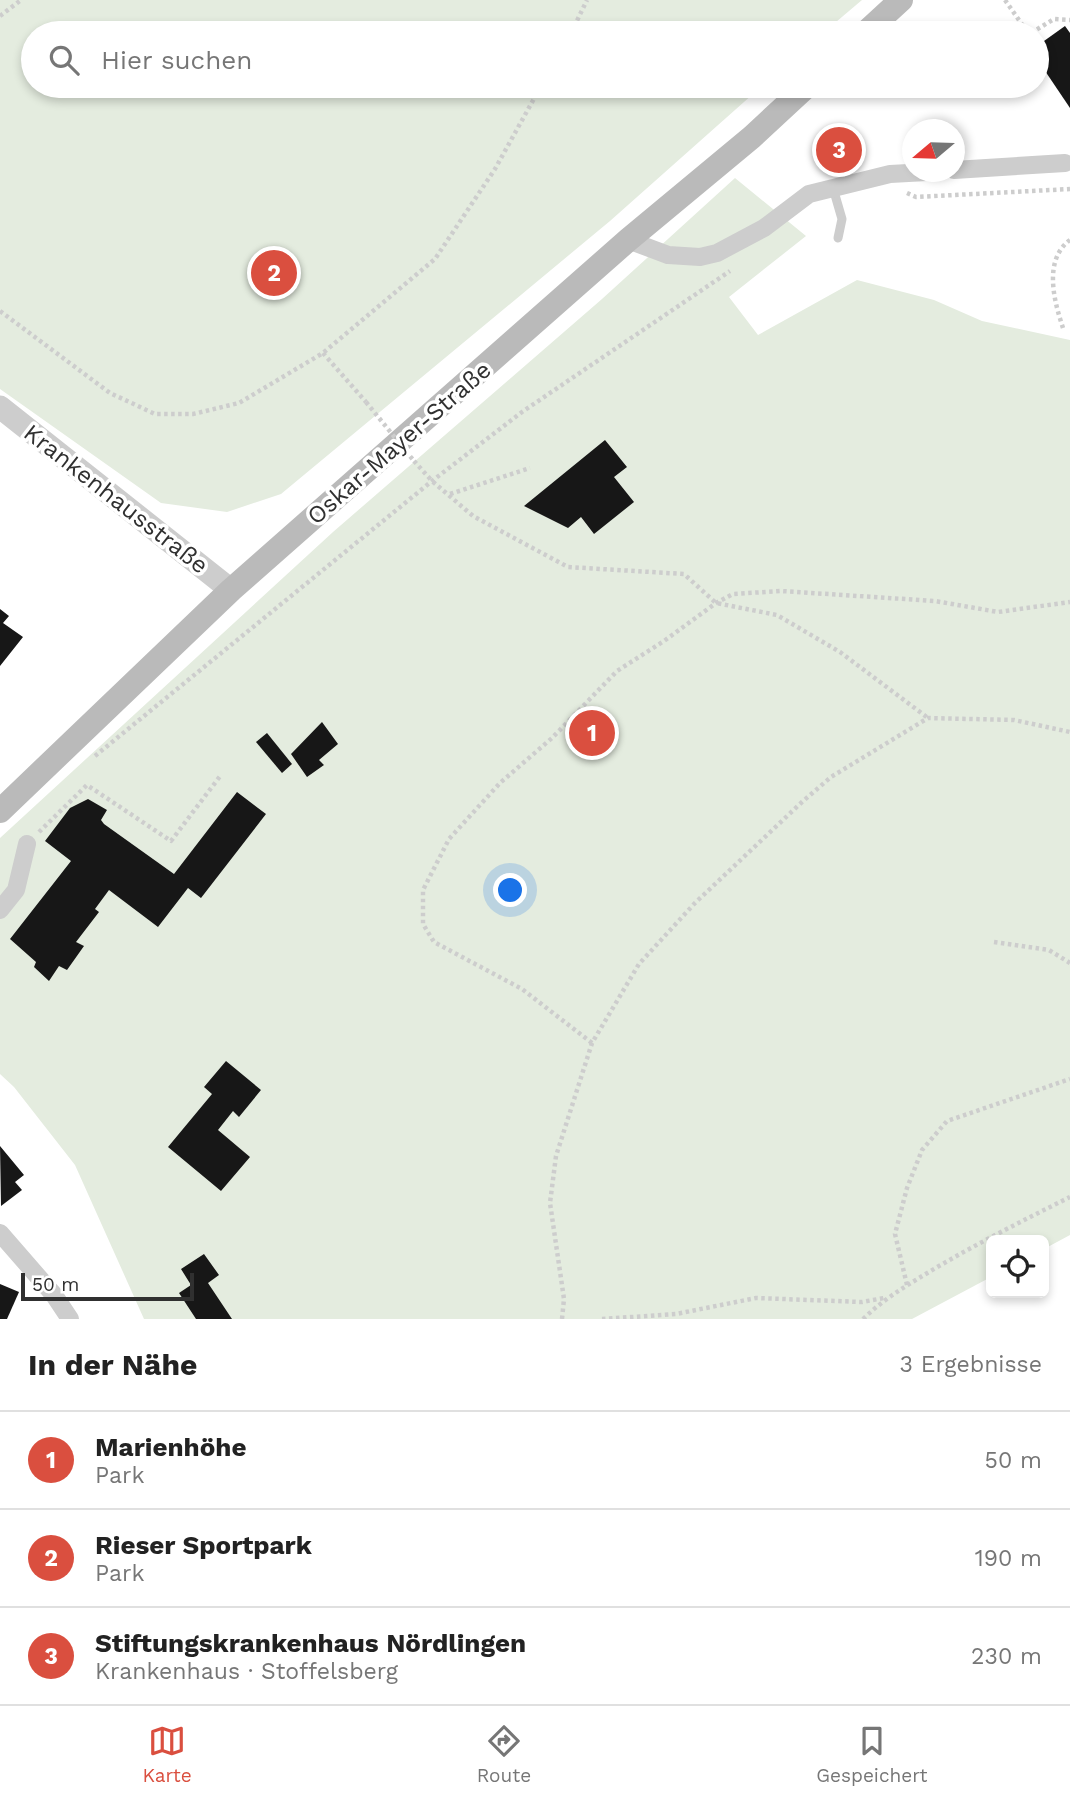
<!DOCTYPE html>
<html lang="de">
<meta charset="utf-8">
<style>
body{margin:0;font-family:"Work Sans",sans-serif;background:#f2f2f2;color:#222}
.controls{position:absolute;right:21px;bottom:21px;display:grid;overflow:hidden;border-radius:10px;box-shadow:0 4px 10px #0003}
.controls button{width:63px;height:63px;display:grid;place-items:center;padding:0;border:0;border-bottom:2px solid #e0e0e0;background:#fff;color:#222;font:35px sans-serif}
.compass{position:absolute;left:902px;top:119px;width:63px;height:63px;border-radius:50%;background:#fff;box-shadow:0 4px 10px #0003;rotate:251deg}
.scale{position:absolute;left:21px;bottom:18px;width:173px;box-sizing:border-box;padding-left:7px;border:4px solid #303030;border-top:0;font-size:19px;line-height:24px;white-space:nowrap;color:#303030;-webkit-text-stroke:5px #fff;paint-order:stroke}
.you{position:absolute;left:511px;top:891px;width:24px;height:24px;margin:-18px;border:5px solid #fff;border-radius:50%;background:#1a73e8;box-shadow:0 0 0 10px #1a73e833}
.badge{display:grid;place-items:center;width:46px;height:46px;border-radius:50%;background:#da4f3f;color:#fff;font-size:23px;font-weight:700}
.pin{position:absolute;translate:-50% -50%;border:4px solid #fff;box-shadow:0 2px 7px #0006}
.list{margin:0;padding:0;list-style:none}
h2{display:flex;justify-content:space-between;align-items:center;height:91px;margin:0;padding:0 28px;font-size:30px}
h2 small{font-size:23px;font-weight:400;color:#767676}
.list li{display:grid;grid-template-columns:46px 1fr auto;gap:21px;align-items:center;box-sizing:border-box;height:98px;padding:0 28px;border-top:2px solid #e0e0e0}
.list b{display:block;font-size:26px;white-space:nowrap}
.list p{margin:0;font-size:23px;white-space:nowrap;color:#767676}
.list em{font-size:23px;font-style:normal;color:#767676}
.icon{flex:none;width:38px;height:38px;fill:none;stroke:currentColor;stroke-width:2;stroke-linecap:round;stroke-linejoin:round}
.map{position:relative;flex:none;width:1070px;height:1319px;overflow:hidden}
.search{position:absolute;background:#fff;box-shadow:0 4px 10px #0003;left:21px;right:21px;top:21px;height:77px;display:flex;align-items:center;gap:18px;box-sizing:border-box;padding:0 24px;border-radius:38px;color:#767676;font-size:26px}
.sheet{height:385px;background:#fff}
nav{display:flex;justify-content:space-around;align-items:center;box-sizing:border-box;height:98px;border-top:2px solid #e0e0e0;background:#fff;font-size:19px;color:#767676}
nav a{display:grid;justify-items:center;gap:4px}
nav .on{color:#da4f3f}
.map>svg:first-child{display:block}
</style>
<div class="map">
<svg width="1070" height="1319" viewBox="0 0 1070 1319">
<rect width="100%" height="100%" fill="#fff"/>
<!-- green -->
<g fill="#e4ecdf">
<path d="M0,0H862L823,33H33V86H762L610,221L281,494L227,512L161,503L0,389Z"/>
<path d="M735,178L806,236L729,297L758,335L857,280L934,300L982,321L1070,340V1235L1044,1249V1240H991V1277L912,1319H144L75,1165L14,1087L0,1074V838L333,532L602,299Z"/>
</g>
<!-- building -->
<g fill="#171717">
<path d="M1065,26L1070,33V108L1037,59V46Z"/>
<path d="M605,440L627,467L614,477L634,502L594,534L581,517L568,528L524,506Z"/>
<path d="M0,609L9,616L3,623L23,637L0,666Z"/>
<path d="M322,722L338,744L319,760L324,765L307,777L291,754Z"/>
<path d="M267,733L292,764L282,773L256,742Z"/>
<path d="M237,792L266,814L201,898L188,888L158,927L109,890L95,909L99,912L76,942L84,946L67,970L59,966L49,981L34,967L36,962L10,939L71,861L45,841L70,808L88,799L107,810L101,820L104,824L174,874Z"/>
<path d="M226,1061L261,1090L239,1117L233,1111L218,1130L250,1157L221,1191L168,1147L212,1094L204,1087Z"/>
<path d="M0,1146L24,1175L15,1182L22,1190L1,1206Z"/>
<path d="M204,1254L219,1275L208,1283L232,1319H196L179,1293L191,1285L181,1269Z"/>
<path d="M0,1284L19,1292L7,1319H0Z"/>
</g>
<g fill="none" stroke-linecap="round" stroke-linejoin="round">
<!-- path -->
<g stroke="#cdcdcd" stroke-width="4.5" stroke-dasharray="3.5 3.5" stroke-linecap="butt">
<path d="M1005,0L1028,33"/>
<path d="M0,16L21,0"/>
<path d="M571,33L587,0"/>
<path d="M1031,33L1054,19L1070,20"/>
<path d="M907,193L916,197L1070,189"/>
<path d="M0,311L110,393L155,414H193L239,403L323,353L435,259L495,169L541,86"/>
<path d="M1063,328C1054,301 1043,260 1070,240"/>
<path d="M323,353L366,402"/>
<path d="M414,461L432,481L473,516L568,567L684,574L716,603L777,615L840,652L928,718"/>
<path d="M450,494L530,468"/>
<path d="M95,756L432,481L522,412L730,271"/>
<path d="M39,832L87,785L171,841L221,775"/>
<path d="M994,942L1049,950L1070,963"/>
<path d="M592,1043L522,989L434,942L423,924V890L449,839L500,783L552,738L617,671L664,641L716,603L733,594L781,591L935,601L998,612L1070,602"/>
<path d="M907,1285L895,1234L907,1188L922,1150L947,1121L1070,1079"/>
<path d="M562,1319L564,1299L550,1203L556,1156L592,1043L639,964L695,903L802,802L831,777L928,718L1014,720L1070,732"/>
<path d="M602,1319L676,1314L756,1298L862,1302L884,1298"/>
<path d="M863,1319C887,1296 911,1283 939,1266C982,1241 1026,1219 1070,1197"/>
</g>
<!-- service -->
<path stroke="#cdcdcd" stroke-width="9" d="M833,188L842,219L838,238"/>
<!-- minor -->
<g stroke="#cdcdcd" stroke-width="18">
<path d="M954,170L1065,163"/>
<path d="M628,240L668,255L700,257L717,253L764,228L809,194L890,174L927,172"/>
<path d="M0,910L16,890L27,844"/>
<path d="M0,1233L54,1295L70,1319"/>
</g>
<!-- tertiary -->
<path stroke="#cdcdcd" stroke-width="23" d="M0,407L231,590"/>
<!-- secondary -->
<g stroke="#bababa" stroke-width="24">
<path d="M865,33L901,0"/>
<path d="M0,811L231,590L628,240L752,137L807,86"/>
</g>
<!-- path-bridge -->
<path stroke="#cdcdcd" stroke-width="4.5" stroke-dasharray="3.5 3.5" stroke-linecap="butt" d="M366,402L414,461"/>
</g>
<g text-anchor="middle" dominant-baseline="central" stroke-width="7" stroke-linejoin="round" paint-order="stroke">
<!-- street labels -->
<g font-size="24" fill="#303030" stroke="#fff">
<text transform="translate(399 443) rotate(-41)">Oskar-Mayer-Straße</text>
<text transform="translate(116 499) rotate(38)">Krankenhausstraße</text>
</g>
</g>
</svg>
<div class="controls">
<button><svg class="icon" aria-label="locate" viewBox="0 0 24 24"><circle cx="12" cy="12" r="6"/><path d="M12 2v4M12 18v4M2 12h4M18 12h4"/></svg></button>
</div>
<svg class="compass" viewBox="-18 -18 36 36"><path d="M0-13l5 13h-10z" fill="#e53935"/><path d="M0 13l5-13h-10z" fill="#767676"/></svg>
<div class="scale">50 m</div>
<div class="you"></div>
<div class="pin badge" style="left:592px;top:733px">1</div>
<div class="pin badge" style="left:274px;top:273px">2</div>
<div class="pin badge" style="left:839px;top:150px">3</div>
<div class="search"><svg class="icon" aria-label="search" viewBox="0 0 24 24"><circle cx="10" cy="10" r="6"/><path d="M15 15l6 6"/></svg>Hier suchen</div>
</div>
<section class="sheet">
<h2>In der Nähe<small>3 Ergebnisse</small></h2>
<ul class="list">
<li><span class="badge">1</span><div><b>Marienhöhe</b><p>Park</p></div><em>50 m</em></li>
<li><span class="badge">2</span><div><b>Rieser Sportpark</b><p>Park</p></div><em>190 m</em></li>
<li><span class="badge">3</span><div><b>Stiftungskrankenhaus Nördlingen</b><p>Krankenhaus · Stoffelsberg</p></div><em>230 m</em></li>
</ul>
</section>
<nav>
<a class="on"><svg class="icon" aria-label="map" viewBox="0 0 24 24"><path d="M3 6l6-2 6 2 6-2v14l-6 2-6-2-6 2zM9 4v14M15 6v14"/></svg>Karte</a>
<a><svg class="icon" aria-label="directions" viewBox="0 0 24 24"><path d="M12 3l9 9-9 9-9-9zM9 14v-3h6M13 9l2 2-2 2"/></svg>Route</a>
<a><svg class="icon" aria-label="saved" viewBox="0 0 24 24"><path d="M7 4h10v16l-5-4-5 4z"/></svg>Gespeichert</a>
</nav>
